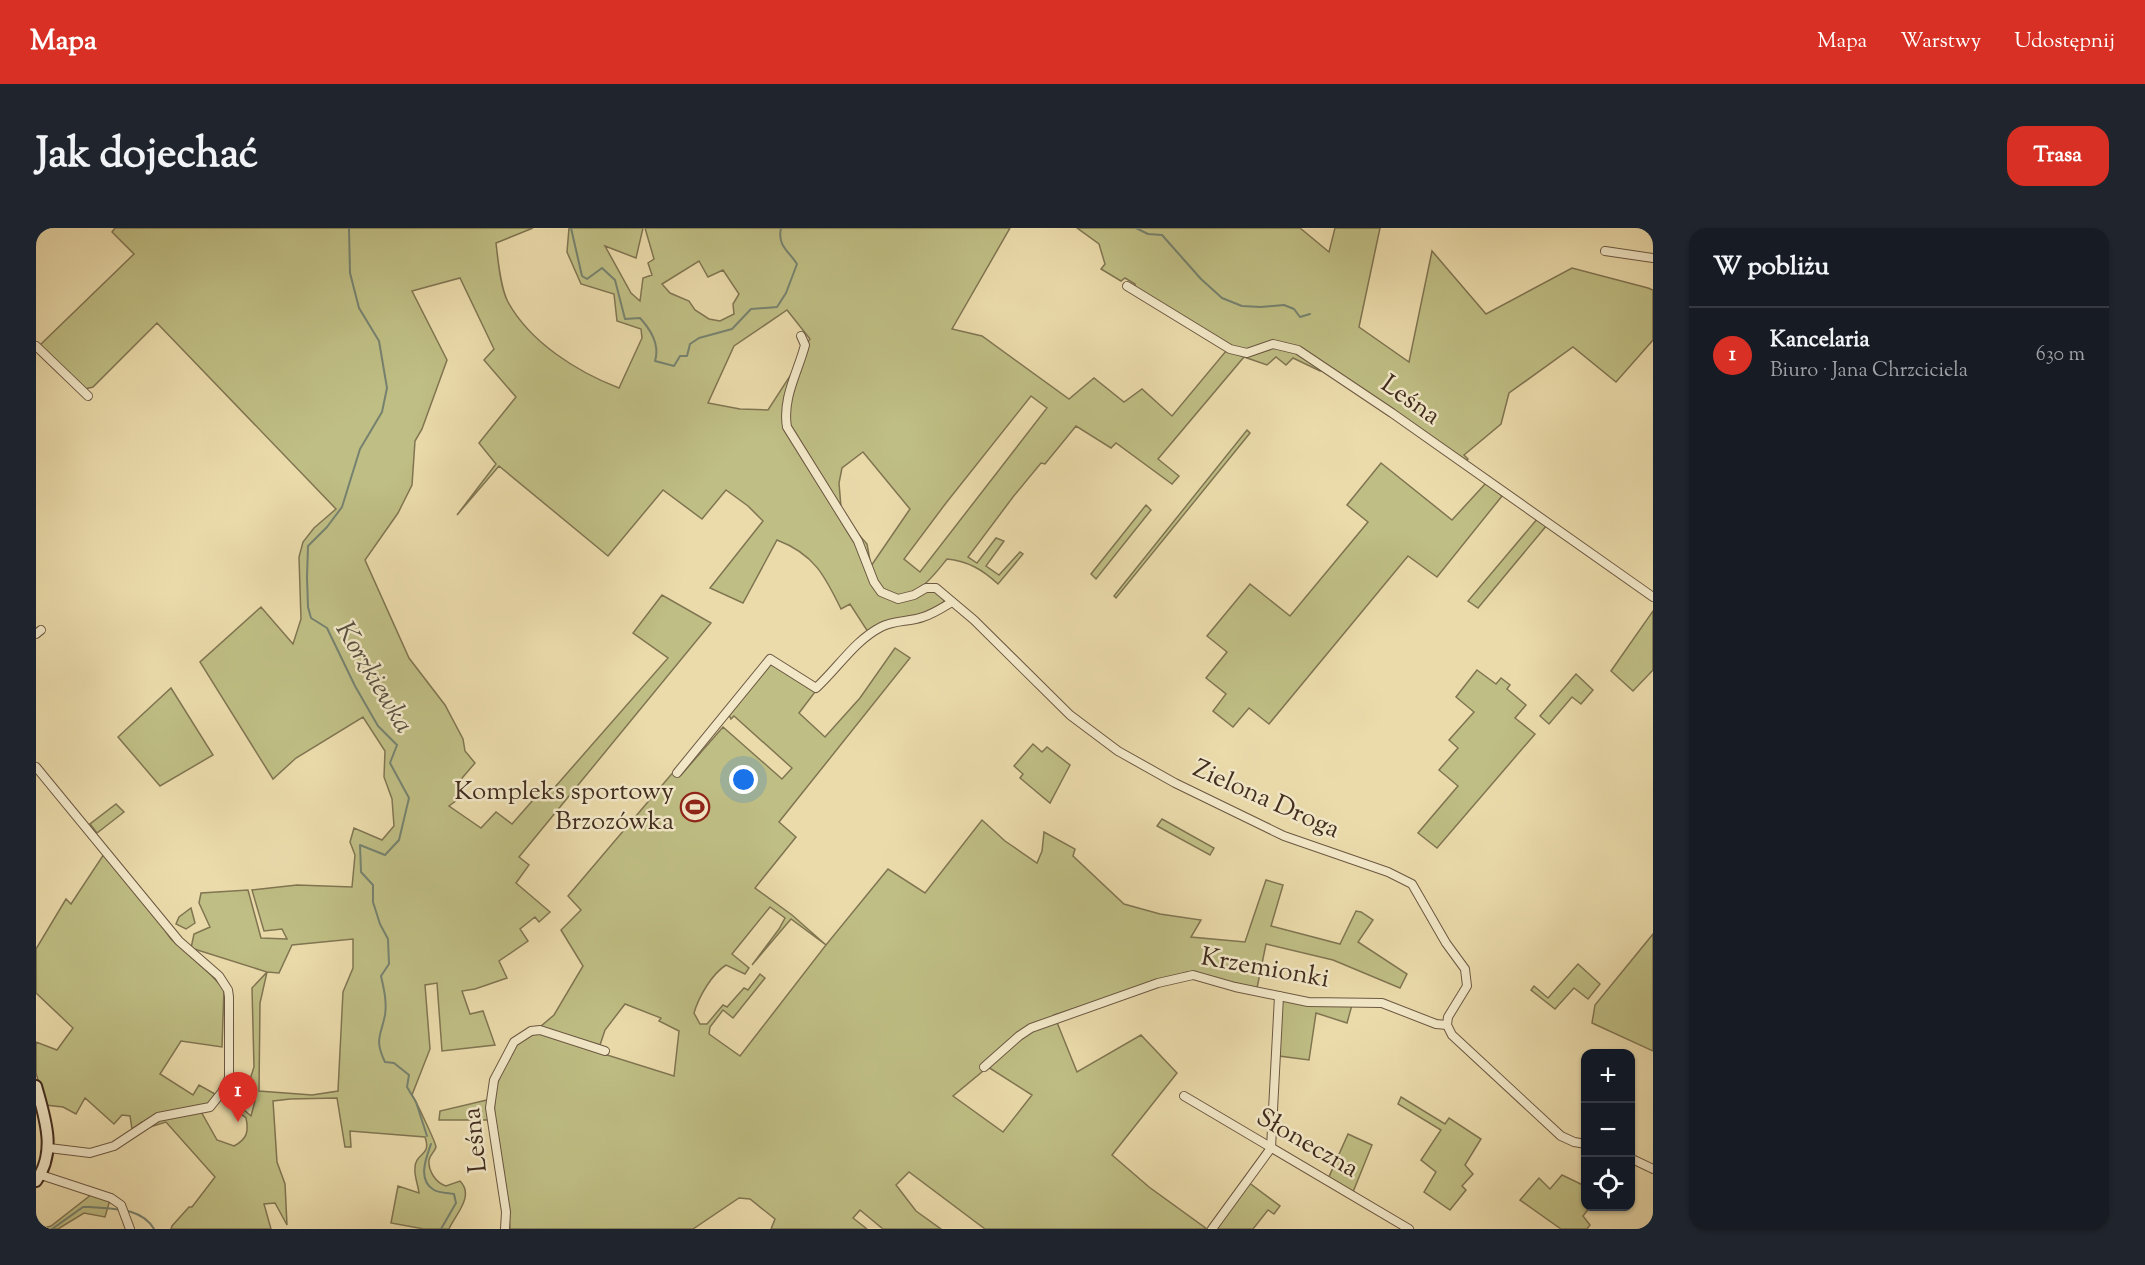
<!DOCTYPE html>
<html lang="pl">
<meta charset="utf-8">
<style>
body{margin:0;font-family:"Sorts Mill Goudy",serif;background:#20242c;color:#f1f3f6}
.controls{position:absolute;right:18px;bottom:18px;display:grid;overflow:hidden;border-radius:12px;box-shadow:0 2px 4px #0004}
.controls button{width:54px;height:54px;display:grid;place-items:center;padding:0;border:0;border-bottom:2px solid #363941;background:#171b24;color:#f1f3f6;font:30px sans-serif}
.you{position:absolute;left:708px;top:552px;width:21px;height:21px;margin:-15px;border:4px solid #fff;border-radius:50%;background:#1a73e8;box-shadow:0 0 0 9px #1a73e833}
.badge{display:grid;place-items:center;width:39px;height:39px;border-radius:50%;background:#d93025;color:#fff;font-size:20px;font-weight:700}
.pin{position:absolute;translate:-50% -50px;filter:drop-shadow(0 2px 3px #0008)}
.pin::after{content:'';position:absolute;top:32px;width:21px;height:18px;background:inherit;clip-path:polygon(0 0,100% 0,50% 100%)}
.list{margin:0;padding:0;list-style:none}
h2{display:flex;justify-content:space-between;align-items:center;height:78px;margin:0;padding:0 24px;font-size:26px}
h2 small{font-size:20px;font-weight:400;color:#9ea1a6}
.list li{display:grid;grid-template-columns:39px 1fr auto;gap:18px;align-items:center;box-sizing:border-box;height:96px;padding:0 24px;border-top:2px solid #363941}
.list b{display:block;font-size:22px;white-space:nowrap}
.list p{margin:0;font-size:20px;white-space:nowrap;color:#9ea1a6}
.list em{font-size:20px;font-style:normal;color:#9ea1a6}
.icon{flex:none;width:33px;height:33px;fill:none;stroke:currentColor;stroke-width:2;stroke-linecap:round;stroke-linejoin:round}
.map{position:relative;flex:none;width:1617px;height:1001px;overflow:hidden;border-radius:18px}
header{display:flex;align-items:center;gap:36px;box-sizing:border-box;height:84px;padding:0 30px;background:#d93025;color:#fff}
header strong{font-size:28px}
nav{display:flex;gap:33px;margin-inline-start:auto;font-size:21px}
.intro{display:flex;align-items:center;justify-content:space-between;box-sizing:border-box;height:144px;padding:0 36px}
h1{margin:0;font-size:42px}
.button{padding:15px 27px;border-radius:18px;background:#d93025;color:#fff;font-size:21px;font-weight:700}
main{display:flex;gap:36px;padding:0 36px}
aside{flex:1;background:#171b24;border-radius:18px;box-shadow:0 2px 4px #0004}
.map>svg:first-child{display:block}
</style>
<header>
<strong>Mapa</strong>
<nav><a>Mapa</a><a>Warstwy</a><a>Udostępnij</a></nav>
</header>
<div class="intro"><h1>Jak dojechać</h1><a class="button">Trasa</a></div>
<main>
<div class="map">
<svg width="1617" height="1001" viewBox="0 0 1617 1001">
<rect width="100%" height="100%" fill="#ebdbab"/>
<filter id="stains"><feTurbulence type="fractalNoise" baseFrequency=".00333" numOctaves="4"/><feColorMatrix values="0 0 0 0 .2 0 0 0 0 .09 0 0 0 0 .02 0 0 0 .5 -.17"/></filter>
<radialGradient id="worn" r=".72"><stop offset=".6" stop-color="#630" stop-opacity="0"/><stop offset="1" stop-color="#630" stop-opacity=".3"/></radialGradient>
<!-- green -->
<g fill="#bfbe84" stroke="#807552" stroke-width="1.5" fill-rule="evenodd">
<path d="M79,0H497L460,15C462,31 464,59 472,74C494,114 541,144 583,160L606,110L605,101L581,93L578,66L545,56L531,24L533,0H607L600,30L569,18L595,65L604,73L607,50L616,47L612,35L618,31L609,0H974L916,101L946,108L1033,171L1058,150L1088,174L1106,161L1136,188L1190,123L1208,129L1237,119L1262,124L1289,142L1284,143L1257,130L1250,137L1240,129L1231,137L1208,129L1122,231L1143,248L1136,256L1080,215L1075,220L1040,198L1009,236L1005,235L977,269L932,329L941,335L960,310L968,313L950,338L963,347L984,324L987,326L962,356C947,342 932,333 911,331C894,352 874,381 844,361L841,363C875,390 883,347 908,369V374C888,391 871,386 849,394C843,396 837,400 832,404L814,376L805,381C789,348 778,326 741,312L707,375L674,360L727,293L712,278L690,262L666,291L627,262L572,328L463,238L421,287L460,236L443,215L480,169L448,132L458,121L424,50L376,63L411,132L386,201L379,213L376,257L362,285L329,332L373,430L409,477L427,511L429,523L439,535L421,556L424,570L413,578L445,600L460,584L476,596L505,563L512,567L632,430L597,405L626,367L675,395L483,629L493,637L480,655L514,684L503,694L499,689L484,701L492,713L463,733L471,750L439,761L426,763L434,786L447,783L459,817L406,823L401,755L389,757L394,821L376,867C379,871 400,915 400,919C399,923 394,927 393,932C392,943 400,955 410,958L424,953C439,968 419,987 413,1001H388L355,995L362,958L383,965C382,957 378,947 379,940C379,924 396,929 389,909L314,903L315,919H309L301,870L254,871L237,873L241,934L249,956L251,997L239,975L228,976L235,1001H135L136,998L153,979H156L179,949L130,894L111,900L106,894L96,901L94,888L86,887L78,896L49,870L40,886L27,879L9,877L0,845V814L21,822L37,800L0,765V721L30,671L35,676L68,626L115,682L135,711L175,747L188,761L186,819L145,813L124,846L157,867L163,857L179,866L171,877L163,880L181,912L198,918C211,911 213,904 210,890L197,880L200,875L215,888L219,873L209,867L218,839L216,760L231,744L155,720L158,706L174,699L163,675L165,665L212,662L225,710L251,711L246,701L228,703L216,662L261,657L316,659L319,627L314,614L318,600L346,612L358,598L356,571L348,549L349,523L327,489L260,530L237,551L164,434L225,379L257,416L265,391L263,329L267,314L278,300L300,281L121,95L57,159L49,161L4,117L98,26L76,4ZM663,33L672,49L687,42L703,66L697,76L698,86L684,93L673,91L659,82L653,73L634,65L626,56ZM751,82L774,111L768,119L756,145L732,182L704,181L672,175L698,118ZM995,168L1011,180L884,344L868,331L910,275ZM827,224L874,281L835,338L831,316L811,293L805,279L803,255L806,240ZM317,711V740L307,764L302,863L276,867L223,863L224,775L231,744L243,745L256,717Z"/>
<path d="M1041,0H1264L1293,24L1299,0H1344L1323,99L1373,134L1396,23L1450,86L1536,40L1612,60L1617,62V112L1580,154L1537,119L1473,165L1465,196L1428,227L1432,231L1429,235L1261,119L1237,114L1211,122L1196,118L1100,61L1099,56L1089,50L1085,53L1065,41L1069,36L1063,16Z"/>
<path d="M1211,202L1214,205L1080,370L1078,368Z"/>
<path d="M1345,235L1416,292L1450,255L1466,268L1401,349L1372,328L1233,496L1213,480L1197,499L1177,483L1190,466L1170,450L1191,424L1171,408L1214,356L1254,388L1332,294L1311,277Z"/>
<path d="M1110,277L1115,282L1060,351L1055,346Z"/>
<path d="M1502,290L1511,297L1442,380L1432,373Z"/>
<path d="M1617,383V442L1597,463L1575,443Z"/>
<path d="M859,420L874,430L743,594L760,609L719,660L756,687L790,717L852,641L889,665L946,592L969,613L1001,635L1006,623L1008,604L1039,621L1037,628L1088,676L1124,686L1165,692L1155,709L1209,714L1230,652L1247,657L1235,698L1304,716L1320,683L1325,684L1337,692L1322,714L1371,746L1364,760L1297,732L1230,716L1221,760L1151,744L1018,787L1041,844L1105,807L1141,845L1076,927L1113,959L1171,1001H949L873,944L860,957L880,983L905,1001H847L824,982L817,990L831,1001H735L739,991L714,971L703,970L657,1001H474C472,959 455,908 459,868C460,854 473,823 483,814C487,810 493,807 498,804L638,848L643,803L623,793L625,790L589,776L569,802L564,817L504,799L518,787L547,738L525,702L545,682L532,668L639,542L645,547L687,499L746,551L756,540L698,488L695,491L693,487L735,436L779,464L763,485L789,509L824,470ZM734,679L749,690L743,701L716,737L755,691L790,717L704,828L673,806L674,799L687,782L697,790L729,750L724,746L712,762L708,760L691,779L687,777L671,796H664L658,785C663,768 676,746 690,737L709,746L713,740L696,726ZM952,839L996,867L967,904L917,868Z"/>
<path d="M1441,442L1460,456L1465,450L1474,457L1471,461L1490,477L1479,490L1499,506L1401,620L1382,605L1422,558L1403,542L1422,520L1413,512L1438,484L1420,469Z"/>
<path d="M1540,446L1557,462L1545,476L1536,469L1513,496L1504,488Z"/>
<path d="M135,460L177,527L124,558L82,509Z"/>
<path d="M997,516L1006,524L1011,519L1034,537L1014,575L984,550L987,546L978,538Z"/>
<path d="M80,576L88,584L61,605L54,596Z"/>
<path d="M1126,591L1178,620L1174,627L1121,598Z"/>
<path d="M155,680L159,695L150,701L140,696L143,689Z"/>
<path d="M1617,706V823L1556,795L1559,777Z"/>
<path d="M1542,736L1564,756L1552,771L1538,760L1519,781L1495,762L1498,758L1512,770Z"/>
<path d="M1245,771L1316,777L1311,795L1280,785L1273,832L1243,828Z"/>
<path d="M1365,869L1409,896L1413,890L1445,911L1429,937L1437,946L1426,958L1430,962L1414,982L1388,964L1400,944L1385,932L1405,902L1362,876Z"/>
<path d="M451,872L453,892H403L404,883Z"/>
<path d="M1312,906L1336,917L1317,964L1292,951Z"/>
<path d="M1526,947L1549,958L1550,978L1554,979L1547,988L1554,997L1551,1001H1525L1484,972L1503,950L1514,961Z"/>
<path d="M1212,954L1244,978L1238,986L1232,982L1217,1001H1180Z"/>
<path d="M56,966L74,972L69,989L48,985L22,1001H4L15,998Z"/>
</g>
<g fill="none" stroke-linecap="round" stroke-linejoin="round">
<!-- stream -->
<g stroke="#768270" stroke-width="2">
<path d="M313,0L314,45L323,80L343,113L351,160L346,184L324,221L306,279L291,299L272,318L271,349L272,379L275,390L291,400L319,458L342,498L361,517L354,535L373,570L363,612L349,627L324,617L325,644L337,657V674L344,696L352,711L353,736L345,748C348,761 351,774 349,787C345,808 338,811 349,834L358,835L373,847L371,859L380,874L391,908"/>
<path d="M535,0L546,48L551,51L566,40L579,52L589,91L604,90C615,102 624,117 619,133L638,138L644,128H651L654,116L663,110L696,101L715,81L741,79L750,65L761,36C753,23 741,18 745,0"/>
<path d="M1100,0L1112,6L1126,7L1165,51L1186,70L1206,78L1225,79L1248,77L1258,81L1264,89L1274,86"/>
<path d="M395,916C390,930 381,952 398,962C403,965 412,965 418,966L420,975L405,1001"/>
<path d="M16,1001L47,979H54C76,981 105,979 118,1001"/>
</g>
<!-- street casing -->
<g stroke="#6c5842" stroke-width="10">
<g id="street">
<path d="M1569,23L1617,30"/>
<path d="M1091,58L1194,121L1211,125L1237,116L1262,122L1356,185L1617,369"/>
<path d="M765,108L769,117C762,144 746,170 751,199L822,313L838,354L845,364L862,371L878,367L890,360H900L938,392L1034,487L1082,523L1139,555L1248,608L1352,644L1376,656L1410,715L1429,741L1431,758L1412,789L1411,797L1416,807L1525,908L1538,914L1550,916"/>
<path d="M0,118L52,168"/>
<path d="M0,406L5,402"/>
<path d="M0,539L143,713L183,748L192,762L193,769V850L186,864L174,879L122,889L78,918L54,925L13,920"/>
<path d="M641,545L734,431L780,460C802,440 818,413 845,399C858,392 873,394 887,389C897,386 906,380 916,374"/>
<path d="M948,839L983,808L995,800L1122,755L1157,747L1199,759L1272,774L1346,775L1400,796L1411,797"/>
<path d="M1148,868L1373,1001"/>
<path d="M1594,930L1617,941"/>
<path d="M5,947L75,970L85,977L94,1001"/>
<path d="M469,1001L470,984L454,880L458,852L478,814L495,803L504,802L569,823"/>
<path d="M1176,1001L1235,920L1243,768"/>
</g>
</g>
<!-- secondary casing -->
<g stroke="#412c1f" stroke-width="14">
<path id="secondary" d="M0,858C9,890 21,924 0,953"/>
</g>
<!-- street -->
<use href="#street" stroke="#f2e8c8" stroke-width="8"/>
<!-- secondary -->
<use href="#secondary" stroke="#f2e8c8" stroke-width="10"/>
</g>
<!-- icons -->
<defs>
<g id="stadium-ring" transform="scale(1.5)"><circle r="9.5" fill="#f2e8c8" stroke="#8f2418" stroke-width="1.5"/><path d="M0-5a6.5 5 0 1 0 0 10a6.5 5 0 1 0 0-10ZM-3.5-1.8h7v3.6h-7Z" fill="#8f2418"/></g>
</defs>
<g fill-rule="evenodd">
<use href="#stadium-ring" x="659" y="579"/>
</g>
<g text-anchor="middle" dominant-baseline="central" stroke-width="5" stroke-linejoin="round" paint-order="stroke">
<!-- street labels -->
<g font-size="26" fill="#412c1f" stroke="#f2e8c8">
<text transform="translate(1374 173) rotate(35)">Leśna</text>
<text transform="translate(1230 572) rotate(24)">Zielona Droga</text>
<text transform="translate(1229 741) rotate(10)">Krzemionki</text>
<text transform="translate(440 912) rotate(-96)">Leśna</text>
<text transform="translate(1271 916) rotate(30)">Słoneczna</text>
</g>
<!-- poi labels -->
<g font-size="26" fill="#412c1f" stroke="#f2e8c8" text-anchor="end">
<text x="638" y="564">Kompleks sportowy<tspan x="638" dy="30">Brzozówka</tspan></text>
</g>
<!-- water labels -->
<g font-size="27" font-style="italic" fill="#575041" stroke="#f2e8c8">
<text transform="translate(337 450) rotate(59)">Korzkiewka</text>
</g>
</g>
<rect width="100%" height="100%" filter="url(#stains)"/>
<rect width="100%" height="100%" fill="url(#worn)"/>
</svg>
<div class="controls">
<button>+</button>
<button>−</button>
<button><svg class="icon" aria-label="locate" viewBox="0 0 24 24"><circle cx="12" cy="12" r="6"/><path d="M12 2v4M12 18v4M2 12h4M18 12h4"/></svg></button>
</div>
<div class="you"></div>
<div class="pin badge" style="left:202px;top:894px">1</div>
</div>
<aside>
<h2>W pobliżu<small></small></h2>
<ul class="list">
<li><span class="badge">1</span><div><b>Kancelaria</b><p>Biuro · Jana Chrzciciela</p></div><em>630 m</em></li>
</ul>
</aside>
</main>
